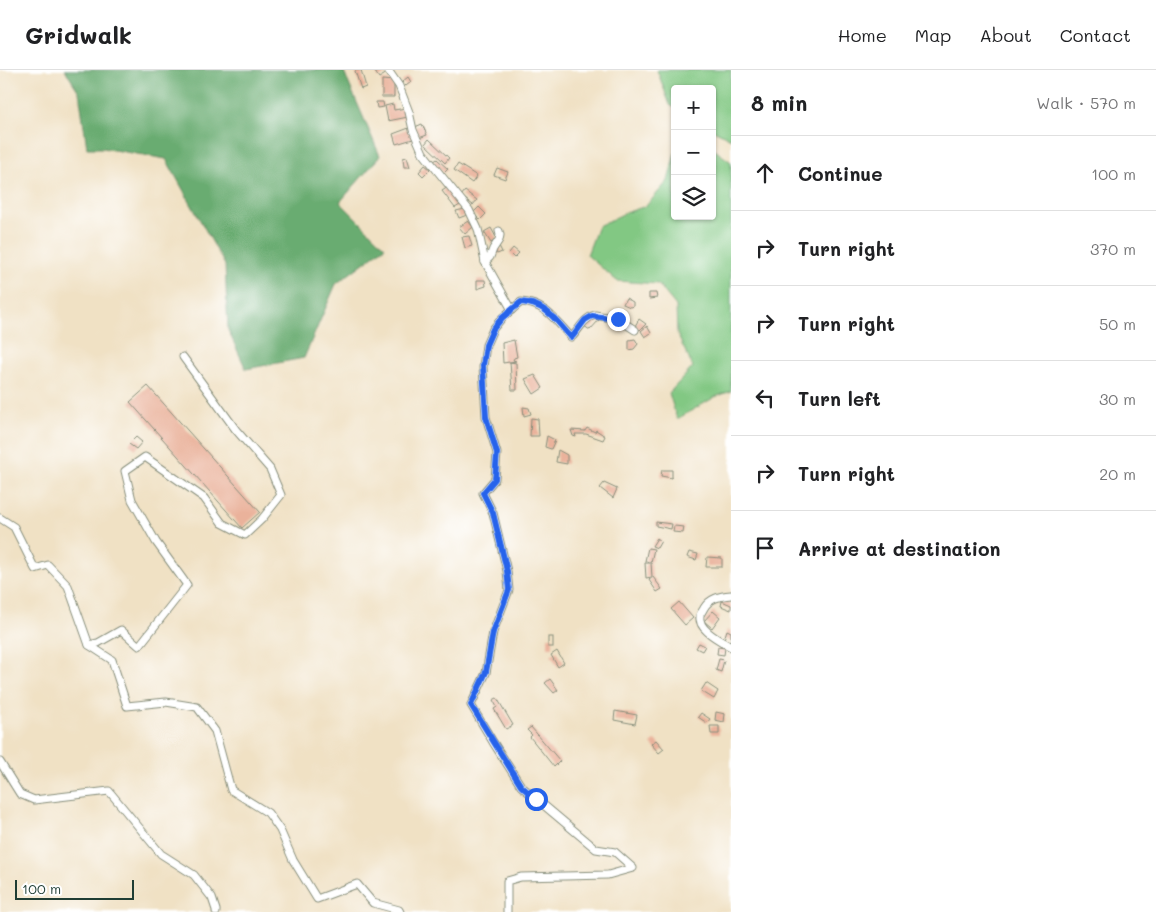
<!DOCTYPE html>
<meta charset="utf-8">
<style>
body{margin:0;font-family:Mali,sans-serif;background:#f2f2f2;color:#202124}
.controls{position:absolute;right:15px;top:15px;display:grid;overflow:hidden;border-radius:5px;box-shadow:0 1px 4px #0004}
.controls button{width:45px;height:45px;display:grid;place-items:center;padding:0;border:0;border-bottom:1px solid #e0e0e0;background:#fff;color:#202124;font:25px sans-serif}
.scale{position:absolute;left:15px;bottom:12px;width:119px;box-sizing:border-box;padding-left:5px;border:2px solid #1f3d34;border-top:0;font-size:14px;line-height:18px;white-space:nowrap;color:#1f3d34;-webkit-text-stroke:4px #fff;paint-order:stroke}
.stop{position:absolute;width:15px;height:15px;margin:-11px;border:4px solid #2563eb;border-radius:50%;background:#fff}
.stop.end{background:#2563eb;border-color:#fff;box-shadow:0 1px 5px #0008}
.list{margin:0;padding:0;list-style:none}
h2{display:flex;justify-content:space-between;align-items:center;height:65px;margin:0;padding:0 20px;font-size:21px}
h2 small{font-size:16px;font-weight:400;color:#757577}
.list li{display:grid;grid-template-columns:32px 1fr auto;gap:15px;align-items:center;box-sizing:border-box;height:75px;padding:0 20px;border-top:1px solid #e0e0e0}
.list b{display:block;font-size:19px;white-space:nowrap}
.list em{font-size:16px;font-style:normal;color:#757577}
.icon{flex:none;width:28px;height:28px;fill:none;stroke:currentColor;stroke-width:2;stroke-linecap:round;stroke-linejoin:round}
.map{position:relative;flex:none;width:731px;height:842px;overflow:hidden}
header{display:flex;align-items:center;gap:30px;box-sizing:border-box;height:70px;padding:0 25px;background:#fff;border-bottom:1px solid #e0e0e0}
header strong{font-size:24px}
nav{display:flex;gap:28px;margin-inline-start:auto;font-size:18px}
main{display:flex}
aside{flex:1;background:#fff}
.map>svg:first-child{display:block}
</style>
<header>
<strong>Gridwalk</strong>
<nav><a>Home</a><a>Map</a><a>About</a><a>Contact</a></nav>
</header>
<main>
<div class="map">
<svg width="731" height="842" viewBox="0 0 731 842">
<rect width="100%" height="100%" fill="#fff"/>
<filter id="ink" filterUnits="userSpaceOnUse"><feTurbulence type="fractalNoise" baseFrequency=".02" numOctaves="2"/><feDisplacementMap in="SourceGraphic" scale="10" xChannelSelector="R" yChannelSelector="G"/><feConvolveMatrix kernelMatrix="1 2 1 2 8 2 1 2 1" color-interpolation-filters="sRGB"/></filter>
<filter id="wash" filterUnits="userSpaceOnUse"><feTurbulence type="fractalNoise" baseFrequency=".0096" numOctaves="4" result="noise"/><feDisplacementMap in="SourceGraphic" scale="20" xChannelSelector="R" yChannelSelector="G"/><feGaussianBlur stdDeviation="1.12" result="paint"/><feColorMatrix in="noise" values="0 0 0 0 0 0 0 0 0 0 0 0 0 0 0 0 0 1.4 0 .05"/><feComposite in="paint" operator="in"/></filter>
<g filter="url(#wash)">
<rect width="100%" height="100%" fill="#f0e1c4"/>
<!-- green -->
<g fill="#82c883" stroke="#50825c">
<path d="M657,0H731V69L712,59V19H675V38L670,35Z"/>
<path d="M712,78L731,92V321L715,327L677,349L669,323L693,297L677,264L676,236L658,214L617,211L587,185L598,156L625,143L646,136L668,111L675,83V146H712Z"/>
</g>
<!-- forest -->
<path fill="#69ac71" stroke="#447452" d="M65,0H343L380,86L340,132L385,177L336,214L304,288L246,299L228,260L225,195L166,89L102,78H87L79,22Z"/>
<g id="blocks">
<!-- building -->
<g fill="#eab29b">
<path d="M357,0H361L366,17L361,19L355,1Z"/>
<path d="M378,0H385L387,3L379,8L375,2Z"/>
<path d="M408,7L411,12L406,16L402,12Z"/>
<path d="M382,10L394,11V27H382Z"/>
<path d="M376,32H383L384,37L377,38Z"/>
<path d="M393,34L394,40L406,38L408,47L388,51L385,36Z"/>
<path d="M422,54L427,65L419,68L415,57Z"/>
<path d="M409,58L413,69L396,74L393,64Z"/>
<path d="M429,69L449,88L445,93L425,74Z"/>
<path d="M407,87L410,97H404L403,88Z"/>
<path d="M437,89L448,99L444,103L433,92Z"/>
<path d="M458,94L477,106L472,113L454,100Z"/>
<path d="M425,95L430,99L423,106L419,102Z"/>
<path d="M497,98L508,102L505,109L494,105Z"/>
<path d="M448,117L460,135L455,138L442,121Z"/>
<path d="M465,121L477,130L473,135L461,126Z"/>
<path d="M479,137L486,144L480,150L473,143Z"/>
<path d="M465,139L467,145L459,148L456,141Z"/>
<path d="M468,151L473,157L465,164L459,157Z"/>
<path d="M491,158L497,169L491,173L484,162Z"/>
<path d="M469,166L472,176L465,178L462,167Z"/>
<path d="M499,176L502,182L497,184L494,178Z"/>
<path d="M513,178L519,183L514,188L509,183Z"/>
<path d="M477,210H485L486,216L477,219Z"/>
<path d="M649,223H656L657,228L649,229Z"/>
<path d="M626,228L633,232V236L630,237L623,234Z"/>
<path d="M589,249L599,250L590,260L584,256Z"/>
<path d="M639,249L646,254L640,260L635,256Z"/>
<path d="M647,256L651,263L645,267L641,261Z"/>
<path d="M635,269L638,274L634,279L629,280V270Z"/>
<path d="M514,270L517,287L514,288L513,290L516,291L503,293L502,273Z"/>
<path d="M510,292L516,293L517,320H512Z"/>
<path d="M535,305L543,318L534,324L525,309Z"/>
<path d="M148,316L260,442L242,458L130,332Z"/>
<path d="M523,337L529,338L531,344L524,346Z"/>
<path d="M531,348L538,349L539,366H530Z"/>
<path d="M587,358L595,362L596,360L605,366L603,370L586,364H575L576,367L573,366L571,360L585,361Z"/>
<path d="M547,366L555,370L551,379L545,377Z"/>
<path d="M136,367L142,372L136,379L129,374Z"/>
<path d="M558,380L567,385V394L556,392Z"/>
<path d="M662,400H672V408L661,406Z"/>
<path d="M604,413L617,419L613,428L600,418Z"/>
<path d="M656,452L672,454L671,459L656,456Z"/>
<path d="M674,456L684,457L683,463L673,462Z"/>
<path d="M657,468L661,471L657,478L652,476Z"/>
<path d="M648,478L654,479L651,492L645,491Z"/>
<path d="M689,482L698,484L696,490L687,487Z"/>
<path d="M707,487L722,488V497H706Z"/>
<path d="M645,493H651L652,507L646,508Z"/>
<path d="M653,507L662,519L657,522L649,510Z"/>
<path d="M722,531L731,535V540L721,536Z"/>
<path d="M679,532L693,548L685,555L671,539Z"/>
<path d="M713,541L720,547L712,558L704,551Z"/>
<path d="M727,560L731,562V571L724,569Z"/>
<rect x="548" y="567" width="5" height="10"/>
<path d="M699,573L705,576L702,581L696,578Z"/>
<path d="M718,577L725,578L724,585L717,584Z"/>
<path d="M557,581L564,593L558,597L551,585Z"/>
<path d="M719,589L724,590L721,602L716,600Z"/>
<path d="M550,609L558,620L554,623L545,613Z"/>
<path d="M706,613L718,621L714,629L701,621Z"/>
<path d="M497,628L513,655L506,659L494,639L497,637L493,630Z"/>
<path d="M615,641L637,645L635,654L614,650Z"/>
<path d="M716,642L725,644L724,652L715,650Z"/>
<path d="M701,643L710,649L707,653L698,647Z"/>
<path d="M710,656H719V664H711Z"/>
<path d="M531,657L560,691L554,697L530,667L532,665L527,660Z"/>
<path d="M656,670L664,679L659,683L651,674Z"/>
</g>
</g>
</g>
<g filter="url(#ink)">
<use href="#blocks" fill-opacity="0" stroke="#888f7c" stroke-width="1"/>
<g fill="none" stroke-linecap="round" stroke-linejoin="round">
<!-- street casing -->
<g stroke="#888f7c" stroke-width="9">
<g id="street">
<path d="M388,0L399,16L409,42L413,60L423,83L469,140L478,159L485,192L512,240"/>
<path d="M485,192L490,187L493,179L499,170L500,165L499,161"/>
<path d="M0,448L14,457L35,499L48,495L68,516L89,575L112,590L127,636L166,632L197,637L215,661L231,720L268,743L280,760L293,790L317,829L357,814L373,833L399,840L400,842"/>
<path d="M731,525C720,526 710,528 704,538C704,539 700,544 700,545C697,560 721,571 731,577"/>
<path d="M89,575L98,573L121,560L139,576L187,515L156,472L132,430L125,401L145,387L204,428L222,453L245,465L262,449L281,425L270,399L236,360L183,287"/>
<path d="M0,692L20,724L34,730L109,721L161,784L194,805L212,828L216,840V842"/>
<path d="M507,842V811L521,807L608,805L633,798L615,782L596,779L521,716L493,672L471,635L486,603L493,562L509,520L507,501L493,443L483,423L495,409L497,383L486,347L483,297L486,275L493,259L502,248L521,232C546,234 555,250 571,267L573,266C580,258 584,248 595,245L618,249L635,260"/>
</g>
</g>
<!-- street -->
<use href="#street" stroke="#fff" stroke-width="7"/>
</g>
</g>
<g fill="none" stroke-linecap="round" stroke-linejoin="round" filter="url(#ink)">
<!-- route -->
<path stroke="#2563eb" stroke-width="6" d="M536,729L521,716L471,635L486,602L493,562L509,520L507,501L493,443L483,423L495,409L497,383L486,347L483,296L486,275L493,259L502,248L521,232C547,234 555,250 571,267L573,266L585,250L592,246L618,249"/>
</g>
</svg>
<div class="controls">
<button>+</button>
<button>−</button>
<button><svg class="icon" aria-label="layers" viewBox="0 0 24 24"><path d="M12 4l9 5-9 5-9-5zM3 14l9 5 9-5"/></svg></button>
</div>
<div class="scale">100 m</div>
<div class="stop" style="left:536px;top:729px"></div>
<div class="stop end" style="left:618px;top:249px"></div>
</div>
<aside>
<h2>8 min<small>Walk · 570 m</small></h2>
<ul class="list">
<li><svg class="icon" aria-label="ahead" viewBox="0 0 24 24"><path d="M12 20V5M6 11l6-6 6 6"/></svg><div><b>Continue</b></div><em>100 m</em></li>
<li><svg class="icon" aria-label="right" viewBox="0 0 24 24"><path d="M7 20v-9h11M14 6l5 5-5 5"/></svg><div><b>Turn right</b></div><em>370 m</em></li>
<li><svg class="icon" aria-label="right" viewBox="0 0 24 24"><path d="M7 20v-9h11M14 6l5 5-5 5"/></svg><div><b>Turn right</b></div><em>50 m</em></li>
<li><svg class="icon" aria-label="left" viewBox="0 0 24 24"><path d="M17 20v-9H6M10 6l-5 5 5 5"/></svg><div><b>Turn left</b></div><em>30 m</em></li>
<li><svg class="icon" aria-label="right" viewBox="0 0 24 24"><path d="M7 20v-9h11M14 6l5 5-5 5"/></svg><div><b>Turn right</b></div><em>20 m</em></li>
<li><svg class="icon" aria-label="arrive" viewBox="0 0 24 24"><path d="M6 21V4h12l-3 4 3 4H6"/></svg><div><b>Arrive at destination</b></div></li>
</ul>
</aside>
</main>
